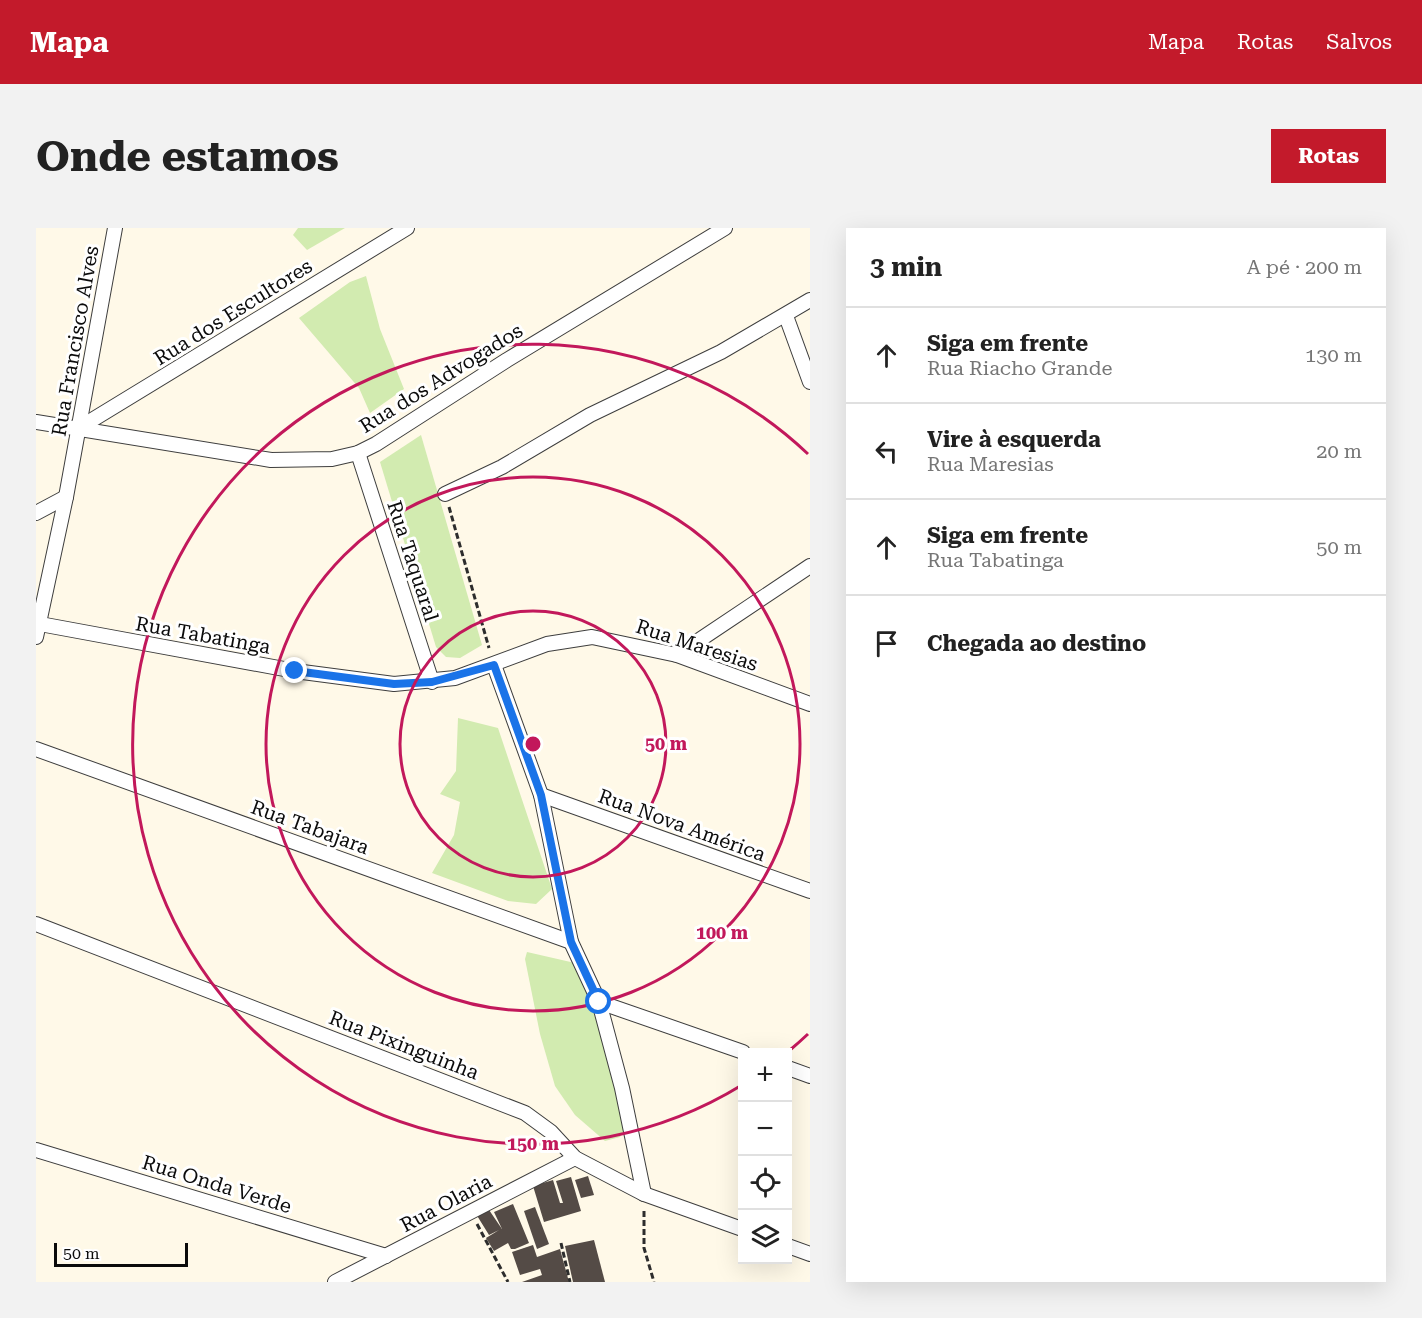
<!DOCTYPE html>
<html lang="pt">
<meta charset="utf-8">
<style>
body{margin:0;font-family:"Roboto Serif",serif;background:#f2f2f2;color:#222}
.controls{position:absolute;right:18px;bottom:18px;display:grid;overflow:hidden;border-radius:0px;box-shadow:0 6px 24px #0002}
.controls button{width:54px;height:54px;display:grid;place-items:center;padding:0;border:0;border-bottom:2px solid #e0e0e0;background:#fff;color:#222;font:30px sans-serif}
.scale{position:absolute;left:18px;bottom:15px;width:134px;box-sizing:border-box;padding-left:6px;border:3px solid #0b0b0b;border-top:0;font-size:16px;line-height:21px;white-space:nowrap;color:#0b0b0b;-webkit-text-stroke:4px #fff;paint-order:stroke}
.stop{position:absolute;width:18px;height:18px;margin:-14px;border:4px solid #1a73e8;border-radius:50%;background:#fff}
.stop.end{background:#1a73e8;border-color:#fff;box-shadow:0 2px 6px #0008}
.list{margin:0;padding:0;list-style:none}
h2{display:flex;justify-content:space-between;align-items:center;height:78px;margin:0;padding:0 24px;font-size:26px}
h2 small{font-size:20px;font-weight:400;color:#767676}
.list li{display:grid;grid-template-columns:39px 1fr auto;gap:18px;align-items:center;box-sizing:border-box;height:96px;padding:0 24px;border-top:2px solid #e0e0e0}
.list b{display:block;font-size:22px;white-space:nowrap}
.list p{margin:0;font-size:20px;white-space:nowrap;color:#767676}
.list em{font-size:20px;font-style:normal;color:#767676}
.icon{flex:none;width:33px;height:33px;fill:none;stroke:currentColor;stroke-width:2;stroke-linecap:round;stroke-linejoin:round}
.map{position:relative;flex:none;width:774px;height:1054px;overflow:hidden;border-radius:0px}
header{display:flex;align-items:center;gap:36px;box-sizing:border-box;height:84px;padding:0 30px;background:#c31a2b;color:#fff}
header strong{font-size:28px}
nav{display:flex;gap:33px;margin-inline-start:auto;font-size:21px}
.intro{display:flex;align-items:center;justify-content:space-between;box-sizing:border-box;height:144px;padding:0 36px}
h1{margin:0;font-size:42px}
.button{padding:15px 27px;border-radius:0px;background:#c31a2b;color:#fff;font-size:21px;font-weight:700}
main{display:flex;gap:36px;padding:0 36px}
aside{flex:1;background:#fff;border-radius:0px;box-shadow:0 6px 24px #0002}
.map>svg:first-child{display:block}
</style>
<header>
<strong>Mapa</strong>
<nav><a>Mapa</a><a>Rotas</a><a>Salvos</a></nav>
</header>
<div class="intro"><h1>Onde estamos</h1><a class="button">Rotas</a></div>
<main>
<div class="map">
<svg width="774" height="1054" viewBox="0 0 774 1054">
<rect width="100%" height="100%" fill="#fff9e8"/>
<!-- green -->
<g fill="#d2ebb0">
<path d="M262,0H309L271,22L257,7Z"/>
<path d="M330,48L344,101L368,161L334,185L323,160L263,90L314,54Z"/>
<path d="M385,207L446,417L424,430L410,429L400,419L344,234Z"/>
<path d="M422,490L462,500L516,661L500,676L472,673L396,645L418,607L424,574L404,566L420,543Z"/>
<path d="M491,724L539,735L567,803L589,900L584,909L569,913L539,887L519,858L504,806L489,731Z"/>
</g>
<!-- building -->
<g fill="#544b46">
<path d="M552,948L558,967L545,970L539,952Z"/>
<path d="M535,949L545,983L508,994L497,958L517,952L524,975H527L520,953Z"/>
<path d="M477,976L493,1015L479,1021H475L472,1015L458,1023L450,1010L463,1002L453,1007L440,986L451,979L466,1001L458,984Z"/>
<path d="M499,979L513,1016L501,1021L488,983Z"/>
<path d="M558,1012L569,1054H537L529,1018Z"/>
<path d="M497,1017L501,1029L524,1021L533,1054H486L506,1047L504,1041L484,1047L476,1024Z"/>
</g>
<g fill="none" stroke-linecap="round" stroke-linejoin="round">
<!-- minor casing -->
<g stroke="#3e3e3e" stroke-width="16">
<g id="minor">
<path d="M750,88L774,154"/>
<path d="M0,194L235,232L296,231L322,225L340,216L471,132L689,0"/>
<path d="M43,200L371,0"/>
<path d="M322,225L396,454"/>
<path d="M409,266L466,239L554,187L685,124L774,72"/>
<path d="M0,285L30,269"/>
<path d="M4,396L259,443L358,456L419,450L511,416L556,409L641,427L774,476"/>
<path d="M0,409L30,269L79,0"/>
<path d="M641,427L774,338"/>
<path d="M458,437L505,567L535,714L563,774L586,860L608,966"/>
<path d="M0,521L535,714"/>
<path d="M505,567L774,663"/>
<path d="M0,696L489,885L515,904L539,930L608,966L706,1001"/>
<path d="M563,774L707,824"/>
<path d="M752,840L774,848"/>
<path d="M0,922L350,1028"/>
<path d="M752,1018L774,1026"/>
<path d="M299,1054L539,930"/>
</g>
</g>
<!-- path -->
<g stroke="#2d2d2d" stroke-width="3" stroke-dasharray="6 3" stroke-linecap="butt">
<path d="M413,279L453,420"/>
<path d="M608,983V1020L618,1054"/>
<path d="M441,996L472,1054"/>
<path d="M525,1015L534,1054"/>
</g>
<!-- minor -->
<use href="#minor" stroke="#fff" stroke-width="14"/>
</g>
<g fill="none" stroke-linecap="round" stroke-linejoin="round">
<!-- route -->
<path stroke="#1a73e8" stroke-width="8" d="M259,443L358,456L396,454L458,437L505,567L535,714L563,774"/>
</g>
<!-- distance rings -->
<g fill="none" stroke="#c2185b" stroke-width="3">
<circle cx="497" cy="516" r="133"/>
<circle cx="497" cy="516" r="267"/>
<path d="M772 806A400 400 0 0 1 754 822M706 857A400 400 0 1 1 772 226"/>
</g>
<g text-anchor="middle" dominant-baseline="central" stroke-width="6" stroke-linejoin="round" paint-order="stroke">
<!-- street labels -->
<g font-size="20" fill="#0b0b0b" stroke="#fff">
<text transform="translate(197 84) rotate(-32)">Rua dos Escultores</text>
<text transform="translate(39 113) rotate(-80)">Rua Francisco Alves</text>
<text transform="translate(405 150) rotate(-32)">Rua dos Advogados</text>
<text transform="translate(377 333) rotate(72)">Rua Taquaral</text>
<text transform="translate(167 407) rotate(10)">Rua Tabatinga</text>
<text transform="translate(661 417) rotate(18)">Rua Maresias</text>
<text transform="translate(646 597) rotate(20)">Rua Nova América</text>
<text transform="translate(274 599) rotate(20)">Rua Tabajara</text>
<text transform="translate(368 817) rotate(21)">Rua Pixinguinha</text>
<text transform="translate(181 956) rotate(17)">Rua Onda Verde</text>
<text transform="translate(410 975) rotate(-28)">Rua Olaria</text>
</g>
</g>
<circle cx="497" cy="516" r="9" fill="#c2185b" stroke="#fff" stroke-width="3"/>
<g font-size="18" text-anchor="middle" font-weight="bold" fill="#c2185b" stroke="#fff" stroke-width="6" stroke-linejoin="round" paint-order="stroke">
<text x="630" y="522">50 m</text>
<text x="686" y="711">100 m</text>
<text x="497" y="922">150 m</text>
</g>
</svg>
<div class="controls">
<button>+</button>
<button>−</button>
<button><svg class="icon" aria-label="locate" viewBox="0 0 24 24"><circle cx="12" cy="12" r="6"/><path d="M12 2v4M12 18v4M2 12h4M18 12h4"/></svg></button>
<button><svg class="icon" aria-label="layers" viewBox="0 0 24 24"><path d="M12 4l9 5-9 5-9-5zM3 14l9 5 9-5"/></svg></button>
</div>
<div class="scale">50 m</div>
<div class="stop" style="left:563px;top:774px"></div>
<div class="stop end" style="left:259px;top:443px"></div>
</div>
<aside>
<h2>3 min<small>A pé · 200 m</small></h2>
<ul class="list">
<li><svg class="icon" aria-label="ahead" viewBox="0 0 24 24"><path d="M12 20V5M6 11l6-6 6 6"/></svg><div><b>Siga em frente</b><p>Rua Riacho Grande</p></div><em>130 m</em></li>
<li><svg class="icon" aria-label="left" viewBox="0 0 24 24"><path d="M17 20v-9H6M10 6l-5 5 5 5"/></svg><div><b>Vire à esquerda</b><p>Rua Maresias</p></div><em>20 m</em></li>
<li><svg class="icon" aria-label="ahead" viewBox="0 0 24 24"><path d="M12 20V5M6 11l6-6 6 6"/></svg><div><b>Siga em frente</b><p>Rua Tabatinga</p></div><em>50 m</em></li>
<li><svg class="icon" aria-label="arrive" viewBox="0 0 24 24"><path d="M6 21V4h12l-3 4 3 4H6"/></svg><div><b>Chegada ao destino</b></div></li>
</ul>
</aside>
</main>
